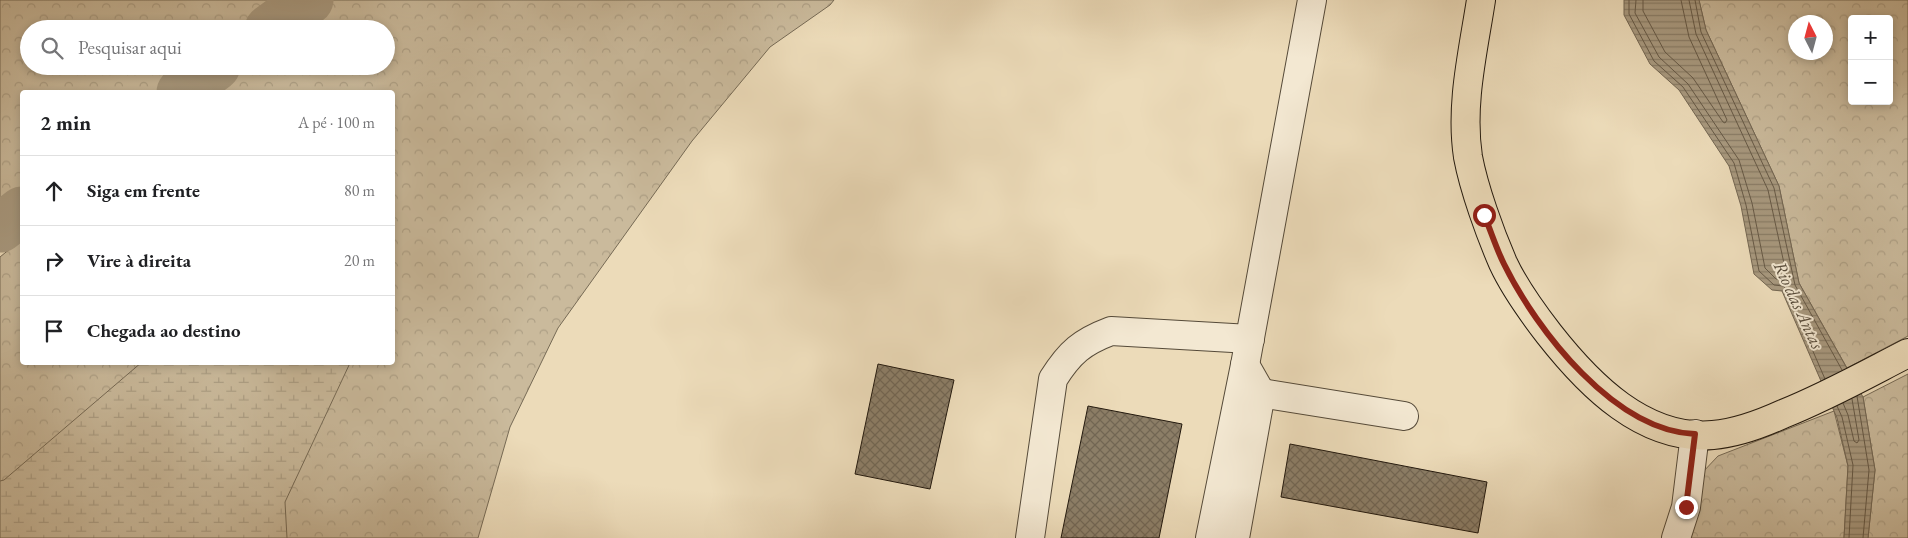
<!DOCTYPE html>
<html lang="pt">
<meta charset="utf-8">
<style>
body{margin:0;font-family:"EB Garamond",serif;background:#f6f6f6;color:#202124}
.controls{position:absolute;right:15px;top:15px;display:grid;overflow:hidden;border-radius:5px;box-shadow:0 2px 8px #0003}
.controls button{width:45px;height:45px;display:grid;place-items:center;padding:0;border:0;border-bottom:1px solid #e0e0e0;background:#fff;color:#202124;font:25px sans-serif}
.compass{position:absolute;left:1788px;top:15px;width:45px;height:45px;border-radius:50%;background:#fff;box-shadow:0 2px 8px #0003;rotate:354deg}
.stop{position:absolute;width:15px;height:15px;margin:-11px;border:4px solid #8f2418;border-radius:50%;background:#fff}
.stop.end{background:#8f2418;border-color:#fff;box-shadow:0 1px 5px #0008}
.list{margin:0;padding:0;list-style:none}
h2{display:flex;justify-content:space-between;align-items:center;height:65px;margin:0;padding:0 20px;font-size:21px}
h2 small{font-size:16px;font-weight:400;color:#757577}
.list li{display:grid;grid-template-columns:32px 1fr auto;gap:15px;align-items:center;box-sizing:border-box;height:70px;padding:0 20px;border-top:1px solid #e0e0e0}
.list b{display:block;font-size:19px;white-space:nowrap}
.list em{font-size:16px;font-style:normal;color:#757577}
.icon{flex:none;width:28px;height:28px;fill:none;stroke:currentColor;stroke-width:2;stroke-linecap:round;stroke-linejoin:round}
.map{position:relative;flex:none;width:1908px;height:538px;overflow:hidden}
.search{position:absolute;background:#fff;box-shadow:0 2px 8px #0003;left:20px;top:20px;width:375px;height:55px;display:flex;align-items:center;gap:12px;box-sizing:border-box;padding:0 18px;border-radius:28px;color:#757577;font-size:19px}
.panel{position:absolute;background:#fff;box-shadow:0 2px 8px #0003;left:20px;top:90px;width:375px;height:275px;border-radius:5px}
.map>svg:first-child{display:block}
</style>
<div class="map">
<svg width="1908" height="538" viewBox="0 0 1908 538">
<defs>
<pattern id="forest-crowns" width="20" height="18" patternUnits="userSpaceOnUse" patternTransform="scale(1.25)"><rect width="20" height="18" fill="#caba9c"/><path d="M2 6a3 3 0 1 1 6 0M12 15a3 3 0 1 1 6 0" fill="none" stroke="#ad9f85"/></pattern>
<pattern id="wetland-marsh" width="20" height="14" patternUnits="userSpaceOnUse" patternTransform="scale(1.25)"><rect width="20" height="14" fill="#caba9c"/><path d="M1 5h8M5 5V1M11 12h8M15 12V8" fill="none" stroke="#ad9f85"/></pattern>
<pattern id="water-rules" width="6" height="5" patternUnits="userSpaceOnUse" patternTransform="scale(1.25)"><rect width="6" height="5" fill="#a8997f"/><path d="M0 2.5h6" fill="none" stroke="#887c66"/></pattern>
<pattern id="building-cross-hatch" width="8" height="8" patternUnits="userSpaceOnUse" patternTransform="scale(1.25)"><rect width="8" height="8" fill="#8c7e67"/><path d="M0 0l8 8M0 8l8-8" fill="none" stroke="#726653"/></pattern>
</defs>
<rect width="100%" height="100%" fill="#ecdbb9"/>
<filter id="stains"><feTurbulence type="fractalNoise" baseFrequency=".004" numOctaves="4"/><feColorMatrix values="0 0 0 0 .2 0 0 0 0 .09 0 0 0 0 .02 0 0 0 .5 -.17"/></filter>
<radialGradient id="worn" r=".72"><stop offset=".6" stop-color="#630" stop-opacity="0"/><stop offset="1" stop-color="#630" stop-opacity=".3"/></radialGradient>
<!-- forest -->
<g fill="url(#forest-crowns)" stroke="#766a55" fill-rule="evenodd">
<path d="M0,0H279L247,29H29V66H204L174,92H22V227L0,246Z"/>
<path d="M321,0H834L830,5L770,47L692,141L558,328L510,427L478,538H0V257L22,239V362H392V92H211L244,66H386V29H289Z"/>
<path d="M1699,0H1908V336L1847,368L1799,283L1779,186L1706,30ZM1852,19H1889V101H1852ZM1796,22H1826V52H1796Z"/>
<path d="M1908,374V538H1868L1875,470L1863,397Z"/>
<path d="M1834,411L1848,466L1844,538H1683L1701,474L1718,456Z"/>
</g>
<!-- wetland -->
<path fill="url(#wetland-marsh)" stroke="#766a55" d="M142,362L350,363L285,502L287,538H0V481L4,480Z"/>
<!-- water -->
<path fill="url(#water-rules)" stroke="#736652" d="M1624,0H1699L1706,30L1779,186L1799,283L1863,397L1875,470L1868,538H1844L1848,466L1837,418L1782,291L1772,290L1754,274L1741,206L1729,166L1679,90L1650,64L1624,15Z"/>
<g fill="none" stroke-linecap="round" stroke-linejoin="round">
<!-- shore -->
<g stroke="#665946" stroke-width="1">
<path d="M1629,0V14L1654,61L1683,87L1734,163L1746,205L1759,271L1774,285L1783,286L1786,289L1825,379"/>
<path d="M1636,0L1635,13L1659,57L1688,84L1739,160L1752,203L1765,268L1776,279L1785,280L1787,277L1768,190L1696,34L1689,0"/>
<path d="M1643,0V11L1665,52L1693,78L1723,122L1725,123L1727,120L1689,37L1681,0"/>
<path d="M1695,0L1701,32L1774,188L1795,285L1842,370"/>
<path d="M1857,396L1869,470L1863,538"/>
<path d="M1843,403L1848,415L1854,441L1857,443L1859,440L1852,399"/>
<path d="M1837,406L1842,417L1853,465L1849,538"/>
</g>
<!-- river -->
<g stroke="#a8997f" stroke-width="49">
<path d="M269,29L309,0"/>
<path d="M181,92L216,66"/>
<path d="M0,228L22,211"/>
</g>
</g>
<!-- building -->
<g fill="url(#building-cross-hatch)" stroke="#23190e">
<path d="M878,364L954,380L930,489L855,474Z"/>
<path d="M1088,406L1182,424L1159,538H1061Z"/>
<path d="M1290,444L1487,482L1478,533L1281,497Z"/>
</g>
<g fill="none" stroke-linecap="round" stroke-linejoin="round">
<!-- minor casing -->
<g stroke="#554a39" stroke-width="30">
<g id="minor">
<path d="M1261,393L1404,416"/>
<path d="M1030,538L1053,379C1070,352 1082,342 1111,331L1250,339"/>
<path d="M1210,538L1245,365L1312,0"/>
<path d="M1235,538L1261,393L1245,365"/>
<path d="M1676,538L1686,507L1695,434"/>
</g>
</g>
<!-- major casing -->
<g stroke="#23190e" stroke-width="30">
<path id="major" d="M1481,0C1473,52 1460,105 1468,157C1474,189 1490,233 1503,263C1515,289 1532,312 1549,334C1589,385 1644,441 1713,435C1738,433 1761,424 1783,414C1826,397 1867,374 1908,353"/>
</g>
<!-- minor -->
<use href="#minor" stroke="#f3e8d2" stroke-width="28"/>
<!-- major -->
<use href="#major" stroke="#ecdbb9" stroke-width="28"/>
</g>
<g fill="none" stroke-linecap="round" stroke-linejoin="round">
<!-- route -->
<path stroke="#8f2418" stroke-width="6" d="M1484,215C1491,231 1496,248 1504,264C1537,331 1615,431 1695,434L1686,507"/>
</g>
<g text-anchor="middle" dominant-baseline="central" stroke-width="4" stroke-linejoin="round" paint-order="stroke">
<!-- water labels -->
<g font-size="18" font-style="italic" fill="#584c3b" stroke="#f3e8d2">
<text transform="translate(1799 305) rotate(65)">Rio das Antas</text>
</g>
</g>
<rect width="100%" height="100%" filter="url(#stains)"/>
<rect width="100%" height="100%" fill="url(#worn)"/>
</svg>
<div class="controls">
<button>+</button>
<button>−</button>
</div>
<svg class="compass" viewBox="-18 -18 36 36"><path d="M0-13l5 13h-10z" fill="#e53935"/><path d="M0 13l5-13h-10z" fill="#757577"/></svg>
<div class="stop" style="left:1484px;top:215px"></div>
<div class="stop end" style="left:1686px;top:507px"></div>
<div class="search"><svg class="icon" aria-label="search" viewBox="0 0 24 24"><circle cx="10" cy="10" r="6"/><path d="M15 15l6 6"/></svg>Pesquisar aqui</div>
<section class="panel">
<h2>2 min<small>A pé · 100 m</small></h2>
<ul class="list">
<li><svg class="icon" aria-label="ahead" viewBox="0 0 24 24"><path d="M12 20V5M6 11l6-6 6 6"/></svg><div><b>Siga em frente</b></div><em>80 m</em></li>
<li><svg class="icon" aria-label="right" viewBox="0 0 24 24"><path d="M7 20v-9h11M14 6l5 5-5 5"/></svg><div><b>Vire à direita</b></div><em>20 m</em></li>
<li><svg class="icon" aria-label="arrive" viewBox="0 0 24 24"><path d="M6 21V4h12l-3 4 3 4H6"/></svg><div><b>Chegada ao destino</b></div></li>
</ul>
</section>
</div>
